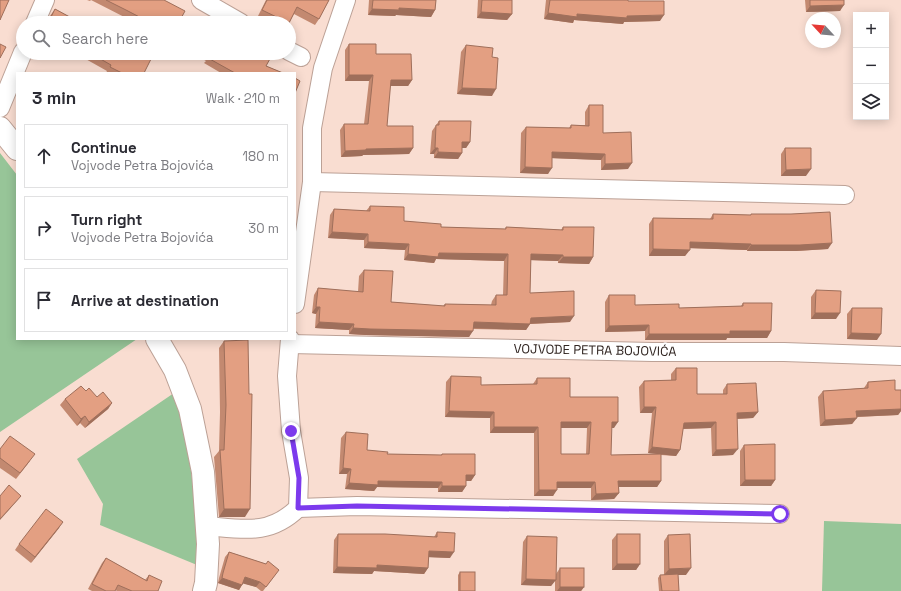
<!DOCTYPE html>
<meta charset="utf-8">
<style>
body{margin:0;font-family:"Space Grotesk",sans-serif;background:#f2f2f3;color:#2b2b33}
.controls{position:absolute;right:12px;top:12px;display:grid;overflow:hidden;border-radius:0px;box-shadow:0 2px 10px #0003}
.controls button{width:36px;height:36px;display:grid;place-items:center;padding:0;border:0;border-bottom:1px solid #e1e1e2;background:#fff;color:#2b2b33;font:20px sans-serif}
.compass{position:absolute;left:805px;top:12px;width:36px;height:36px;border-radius:50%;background:#fff;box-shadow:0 2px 10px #0003;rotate:296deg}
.stop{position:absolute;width:12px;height:12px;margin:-9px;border:3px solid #7c3aed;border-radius:50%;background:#fff}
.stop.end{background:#7c3aed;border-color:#fff;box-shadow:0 1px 4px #0008}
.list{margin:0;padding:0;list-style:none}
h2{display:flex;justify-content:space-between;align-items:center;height:52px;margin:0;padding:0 16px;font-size:17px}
h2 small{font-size:13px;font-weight:400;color:#7c7c81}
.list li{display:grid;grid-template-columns:26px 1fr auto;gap:12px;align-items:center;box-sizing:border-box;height:64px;margin:0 8px 8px;padding:0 8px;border:1px solid #e1e1e2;border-radius:0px}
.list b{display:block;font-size:15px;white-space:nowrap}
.list p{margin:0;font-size:13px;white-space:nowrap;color:#7c7c81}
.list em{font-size:13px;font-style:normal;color:#7c7c81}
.icon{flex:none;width:22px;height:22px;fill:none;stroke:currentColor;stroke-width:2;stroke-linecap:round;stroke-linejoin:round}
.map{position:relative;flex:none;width:901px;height:591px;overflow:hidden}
.search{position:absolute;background:#fff;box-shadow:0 2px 10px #0003;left:16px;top:16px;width:280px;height:44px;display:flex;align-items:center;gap:10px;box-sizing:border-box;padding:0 14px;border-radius:22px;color:#7c7c81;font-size:15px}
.panel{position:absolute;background:#fff;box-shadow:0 2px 10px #0003;left:16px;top:72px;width:280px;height:268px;border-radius:0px}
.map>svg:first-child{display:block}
</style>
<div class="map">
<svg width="901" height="591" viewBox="0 0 901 591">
<rect width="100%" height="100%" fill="#f9ddd1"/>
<!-- green -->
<g fill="#97c598">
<path d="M0,153L17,175V339H137L0,432Z"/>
<path d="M174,393C181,416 187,440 190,464C195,498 196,531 197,565L100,525L103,504L77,459Z"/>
<path d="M824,521L901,524V591H822Z"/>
</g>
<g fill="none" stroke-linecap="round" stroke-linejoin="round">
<!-- minor casing -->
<g stroke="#bca196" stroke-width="20">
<g id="minor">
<path d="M201,0L241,23"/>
<path d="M35,23L45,0"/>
<path d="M289,51L301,57"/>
<path d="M0,108L23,52"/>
<path d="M312,182L845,195"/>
<path d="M295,304L312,182V128L323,68L346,0"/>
<path d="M290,344L652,352H784L901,356"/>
<path d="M298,508L357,506L780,514"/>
<path d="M206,526C243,529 269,536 298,508L299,478L291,431L287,376L290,339"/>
</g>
</g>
<!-- tertiary casing -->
<g stroke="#bca196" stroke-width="24">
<g id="tertiary">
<path d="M0,128L17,149"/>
<path d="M157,339L175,370L190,409L203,472L208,544L206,583L204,591"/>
</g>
</g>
<!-- minor -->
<use href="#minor" stroke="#fff" stroke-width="18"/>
<!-- tertiary -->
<use href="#tertiary" stroke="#fff" stroke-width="22"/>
</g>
<!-- wall -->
<g fill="#c38970" fill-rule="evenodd">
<path d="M87,0H164L179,22L182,23H136L91,0L90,1Z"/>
<path d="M266,0H329L319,19L315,25L294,14L289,23H272L258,16Z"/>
<path d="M369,0H436L435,10L431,17L396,15L395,16L368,15Z"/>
<path d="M478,0H512V14L507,20L477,18Z"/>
<path d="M546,0H628V1L660,21L624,22L623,24L574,20L573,23L544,19Z"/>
<path d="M805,0H844L840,11L806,12Z"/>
<path d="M55,9L79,22L82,17L92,23H46L50,16Z"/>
<path d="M349,44L376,54L412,80L408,86H390L387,126L413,148L409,154L363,155L362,156L341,157L340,130L344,124H364L369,81H345V50Z"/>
<path d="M466,45L492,57V96L457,94L461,52Z"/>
<path d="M75,53H139L144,73H106L107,71Z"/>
<path d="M192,53H263L266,66L283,73H221L204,63L206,61Z"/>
<path d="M589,105L603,133L628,169L601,170V160L552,158L548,174L520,173L521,133L526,127L569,128L571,125H585V112Z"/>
<path d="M439,121L470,142L466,148H462V153L458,159L434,158V154H430L432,131Z"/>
<path d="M785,148L806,176H781V154Z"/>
<path d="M370,206L404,221L441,227L505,229L506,227L561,230L563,227L593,257L589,264L558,263V261L531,260L530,293L570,322L530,324L526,330L473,329L469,337L366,335L349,334V330L315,328L316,314L312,313L314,295L318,288L358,292L359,276L364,270L391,302L443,306L445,304L491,305L492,301L496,295H503L504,261L436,259L434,263L404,260L405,250L364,248V240L328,238L330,215L334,209L366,211Z"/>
<path d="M713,214L751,215V214L828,249L796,251H747V250L690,248L685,256H649V224L653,218L710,219Z"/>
<path d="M816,290L836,319H811V297Z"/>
<path d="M609,295L635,305L679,308L741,306L743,303L771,331L767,338H727L726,340H645V331L605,332V302Z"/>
<path d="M852,308L877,340L847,339V314Z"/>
<path d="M224,341L245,517H219L214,457L219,451L220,412L219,348Z"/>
<path d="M676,368L697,394H723V390L727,384L758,412L753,418L737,419L733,455L712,456L711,428L683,429L680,450L676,456L661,455V481L657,487H619V493L614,499L591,500V488H557L553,496H534V433H490V418L445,417L446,382L451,376L481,385L533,384L537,378L570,397L614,428H611V455L659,454L648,453L652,413H640L639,387L644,381L671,380V374ZM561,428H587L586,454H561Z"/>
<path d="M868,382L895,390H901V411L898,415L857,417L852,424L820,426L818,397L823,391L864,388Z"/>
<path d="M86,391L97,397L112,403L108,409L85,428L80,423L77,426L60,405L65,399Z"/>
<path d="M346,432L367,450L387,454L441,455L442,454L475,475L471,481H466V486L462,492H438V488L377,487L374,491L345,489L347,474H339L341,438Z"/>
<path d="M744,445L775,480L771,486H740V451Z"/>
<path d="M0,449L30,461L16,479L0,468Z"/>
<path d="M59,528L31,563L15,550L19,544Z"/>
<path d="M437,532L450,558L429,557L428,568L424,574L374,571L372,574L333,573L334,540L338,534L434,537Z"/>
<path d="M617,534L640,564L636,570H612V540Z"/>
<path d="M668,535L686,575H678L679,591H659L658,578L660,575H664V541Z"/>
<path d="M527,536L556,574L560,568L584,587L581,591H555V580L551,586L521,585L523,542Z"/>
<path d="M229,552L266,564L275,575L263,591H261L256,587L243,583L239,590L218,583L219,578L225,557Z"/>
<path d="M106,558L145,580L149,575L158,591H117L115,590V591H92L88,589L102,563Z"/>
<path d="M460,572L475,591H458V575Z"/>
</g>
<!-- shaded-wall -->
<g fill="#9f6f5b">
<path d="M844,5L840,11L806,12L810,6Z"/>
<path d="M399,8L435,10L431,17L396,15L395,16L368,15L372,9Z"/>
<path d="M481,12L512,14L507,20L477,18Z"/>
<path d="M548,13L627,16L664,15L660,21L624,22L623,24L574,20L573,23L544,19Z"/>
<path d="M349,75H373L369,81H345Z"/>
<path d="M391,80H412L408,86H386Z"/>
<path d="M462,88L496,89L492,96L457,94Z"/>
<path d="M462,142H470L466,148H458Z"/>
<path d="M413,148L409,154L363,155L362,156L341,157L345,151L366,149Z"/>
<path d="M435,148H438L434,154H430Z"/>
<path d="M438,152L462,153L458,159L434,158Z"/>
<path d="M552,152L605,154L601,160L548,158Z"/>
<path d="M632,163L628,169L601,170L605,164Z"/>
<path d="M525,167L552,168L548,174L520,173Z"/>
<path d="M811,169L806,176H781L786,170Z"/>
<path d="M332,232L368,234L364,240L328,238Z"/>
<path d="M368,242L409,244L405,250L364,248Z"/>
<path d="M690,242L751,244L747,250L685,248Z"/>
<path d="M832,243L828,249L796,251H747L751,245Z"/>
<path d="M653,249L690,250L685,256H649Z"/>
<path d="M439,253L508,254L504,261L436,259L434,263L404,260L408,254Z"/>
<path d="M531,254L563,255L558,261L526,260Z"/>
<path d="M563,257H593L589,264L558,263Z"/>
<path d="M316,307H320L316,314L312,313Z"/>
<path d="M815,313H840L836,319H811Z"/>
<path d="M574,316L570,322L526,324L531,318Z"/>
<path d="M319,322L354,324L349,330L315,328Z"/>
<path d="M474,322L530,324L526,330L469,328Z"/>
<path d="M649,325L645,331L605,332L609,326Z"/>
<path d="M353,328L473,331L469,337L366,335L349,334Z"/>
<path d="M730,331H771L767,338H727L726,340H645L649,334Z"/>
<path d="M851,333L881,334L877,340L847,339Z"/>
<path d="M112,403L108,409L85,428L89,422Z"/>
<path d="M644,407H656L652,413H640Z"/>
<path d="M901,409V411L898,415L852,417L856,411Z"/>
<path d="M449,411L494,412L490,418L445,417Z"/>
<path d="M758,412L753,418L732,419L737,413Z"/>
<path d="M85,416L80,423L77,426L81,419Z"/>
<path d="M857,418L852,424L820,426L825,420Z"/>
<path d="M561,422H591L587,428H557Z"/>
<path d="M612,422H618L614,428H607Z"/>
<path d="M716,422L711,428L679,429L684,423Z"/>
<path d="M494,427H538L534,433H490Z"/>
<path d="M652,447L680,450L676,456L648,453Z"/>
<path d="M738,449L733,455L712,456L716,450Z"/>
<path d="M343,468L351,469L347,474H339Z"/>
<path d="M466,475H475L471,481H462Z"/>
<path d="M745,480H775L771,486H740Z"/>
<path d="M378,481L442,482L438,488L377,487L374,491L345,489L349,483Z"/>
<path d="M618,481H661L657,487H614Z"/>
<path d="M557,482H595L591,488H553Z"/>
<path d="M442,486H466L462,492H438Z"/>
<path d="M539,490H557L553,496H534Z"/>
<path d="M619,493L614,499L591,500L596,494Z"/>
<path d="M21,496L16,502L0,520V519Z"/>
<path d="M224,509H250L245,517H219Z"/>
<path d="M63,522L59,528L31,563L35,557Z"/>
<path d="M429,551L454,552L450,558L425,557Z"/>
<path d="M617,564H640L636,570H612Z"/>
<path d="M377,565L428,568L424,574L374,571L372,574L333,573L337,567Z"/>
<path d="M691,568L686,575H664L669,569Z"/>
<path d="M245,577L260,582L256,587L241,583Z"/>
<path d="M222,578L242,585L239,590L218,583Z"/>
<path d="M526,579L556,580L551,586L521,585Z"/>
<path d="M560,587H584L581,591H557Z"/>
</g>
<!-- building -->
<g fill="#e39f82" stroke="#9f6f5b" fill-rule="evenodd">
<path d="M0,0H9L0,20Z"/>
<path d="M106,0H164L185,11L179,22L182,23H151L126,10Z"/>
<path d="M267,0H329L319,19L297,7L289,23L262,10Z"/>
<path d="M373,0H436L435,10L399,8V10L372,9Z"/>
<path d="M482,0H512V14L481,12Z"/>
<path d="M550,0H628V1H664V15L627,16V18L577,14V17L548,13Z"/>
<path d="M810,0H844V5L810,6Z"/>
<path d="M55,9L79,22L82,17L92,23H48Z"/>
<path d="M0,44L6,47L0,58Z"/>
<path d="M349,44H376V54H411L412,80H391L387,126H413V148L366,149V150L345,151L344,124H368L373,75H349Z"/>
<path d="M466,45L493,48L492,57L498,58L496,89L462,88Z"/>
<path d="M90,53H139L151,59L144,73H122L110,67L111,65Z"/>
<path d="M206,53H263L271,57L266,66L283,73H235L208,58L210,55Z"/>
<path d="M295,78L300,81L295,93Z"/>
<path d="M589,105H603V133L631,132L632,163L605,164V154L552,152V168L525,167L526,127L571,128V125L589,126Z"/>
<path d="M439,121H471L470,142H462V153L438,152V148H435L436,125H439Z"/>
<path d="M785,148H811V169L786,170Z"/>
<path d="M370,206L404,207V221L441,224V227L506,229V227L563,230V227H594L593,257H563V255L531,254L530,293L574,291V316L531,318L530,324L474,322L473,331L370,329L353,328L354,324L319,322L320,307H316L318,288L363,292L364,270L393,271L391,302L445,306V304L496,305V295H507L508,254L439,253L438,257L408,254L409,244L368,242V234L332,232L334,209L370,211Z"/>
<path d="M830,212L832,243L800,245H751V244L690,242V250L653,249V218L713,219V214L751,215V214H791Z"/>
<path d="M816,290L841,291L840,313H815Z"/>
<path d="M609,295H635V305L679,304V308L743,306V303H772L771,331H730V334H649V325L609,326Z"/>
<path d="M852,308H882L881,334L851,333Z"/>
<path d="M248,340L249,394H252L250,509H224L220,450H224L226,405L224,341Z"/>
<path d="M676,368H697V394H727V384L756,383L758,412L737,413L738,449L716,450V422L684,423L680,450L652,447L656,407H644V381L676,380Z"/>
<path d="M451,376L481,377V385L537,384V378H570V397H618V422H612L611,455L661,454V481H618L619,493L596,494L595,482H557V490H539L538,427H494V412L449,411ZM561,422H591L589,454H561Z"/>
<path d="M895,380V390H901V409L856,411L857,418L825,420L823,391L868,388V382Z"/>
<path d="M81,386L86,391L89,388L97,397L103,392L112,403L89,422L85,416L81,419L65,399Z"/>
<path d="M346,432L368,434L367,450L388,452L387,454L442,455V454H475V475H466V486H442V482L378,481V485L349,483L351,469L343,468Z"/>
<path d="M10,436L35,454L20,473L0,458V449Z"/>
<path d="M775,444V480H745L744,445Z"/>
<path d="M9,485L21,496L0,519V496Z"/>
<path d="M46,509L63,522L35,557L19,544Z"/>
<path d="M437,532L455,533L454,552L429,551L428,568L377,565V568L337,567L338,534H385L437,537Z"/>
<rect x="617" y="534" width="23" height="30"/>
<path d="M690,534L691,568L669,569L668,535Z"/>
<path d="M527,536L557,537L556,580L526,579Z"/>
<path d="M229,552L266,564L268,561L279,570L266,587L260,582L245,577L242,585L222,578L223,573Z"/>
<path d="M106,558L147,581L149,575L162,581L158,591H132L118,585L115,591H106L92,584Z"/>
<rect x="560" y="568" width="24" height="19"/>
<rect x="460" y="572" width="15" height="19"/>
<path d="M678,574L679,591H662L660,575Z"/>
</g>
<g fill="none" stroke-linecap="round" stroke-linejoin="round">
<!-- route -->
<path stroke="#7c3aed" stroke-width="5" d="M291,431L299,478L298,508L357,506L780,514"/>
</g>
<g text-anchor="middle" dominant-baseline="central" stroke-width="4" stroke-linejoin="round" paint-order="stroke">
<!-- street labels -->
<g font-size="13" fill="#312622" stroke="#fff">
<text transform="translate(595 350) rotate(1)">VOJVODE PETRA BOJOVIĆA</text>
</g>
</g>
</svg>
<div class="controls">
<button>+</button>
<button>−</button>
<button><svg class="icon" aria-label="layers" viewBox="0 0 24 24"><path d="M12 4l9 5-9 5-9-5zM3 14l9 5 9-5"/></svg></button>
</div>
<svg class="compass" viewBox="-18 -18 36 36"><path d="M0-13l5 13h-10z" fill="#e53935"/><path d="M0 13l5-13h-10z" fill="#7c7c81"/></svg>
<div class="stop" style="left:780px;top:514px"></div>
<div class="stop end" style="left:291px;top:431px"></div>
<div class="search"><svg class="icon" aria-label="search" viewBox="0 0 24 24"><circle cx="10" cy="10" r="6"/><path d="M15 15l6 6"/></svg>Search here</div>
<section class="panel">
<h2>3 min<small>Walk · 210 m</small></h2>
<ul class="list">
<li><svg class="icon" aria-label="ahead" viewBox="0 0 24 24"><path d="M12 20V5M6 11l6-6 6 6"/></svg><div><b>Continue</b><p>Vojvode Petra Bojovića</p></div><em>180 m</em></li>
<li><svg class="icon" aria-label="right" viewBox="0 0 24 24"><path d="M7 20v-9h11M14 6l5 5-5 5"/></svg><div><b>Turn right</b><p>Vojvode Petra Bojovića</p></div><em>30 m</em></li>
<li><svg class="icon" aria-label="arrive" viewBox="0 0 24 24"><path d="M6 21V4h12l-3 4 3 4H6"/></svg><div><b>Arrive at destination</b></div></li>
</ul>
</section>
</div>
